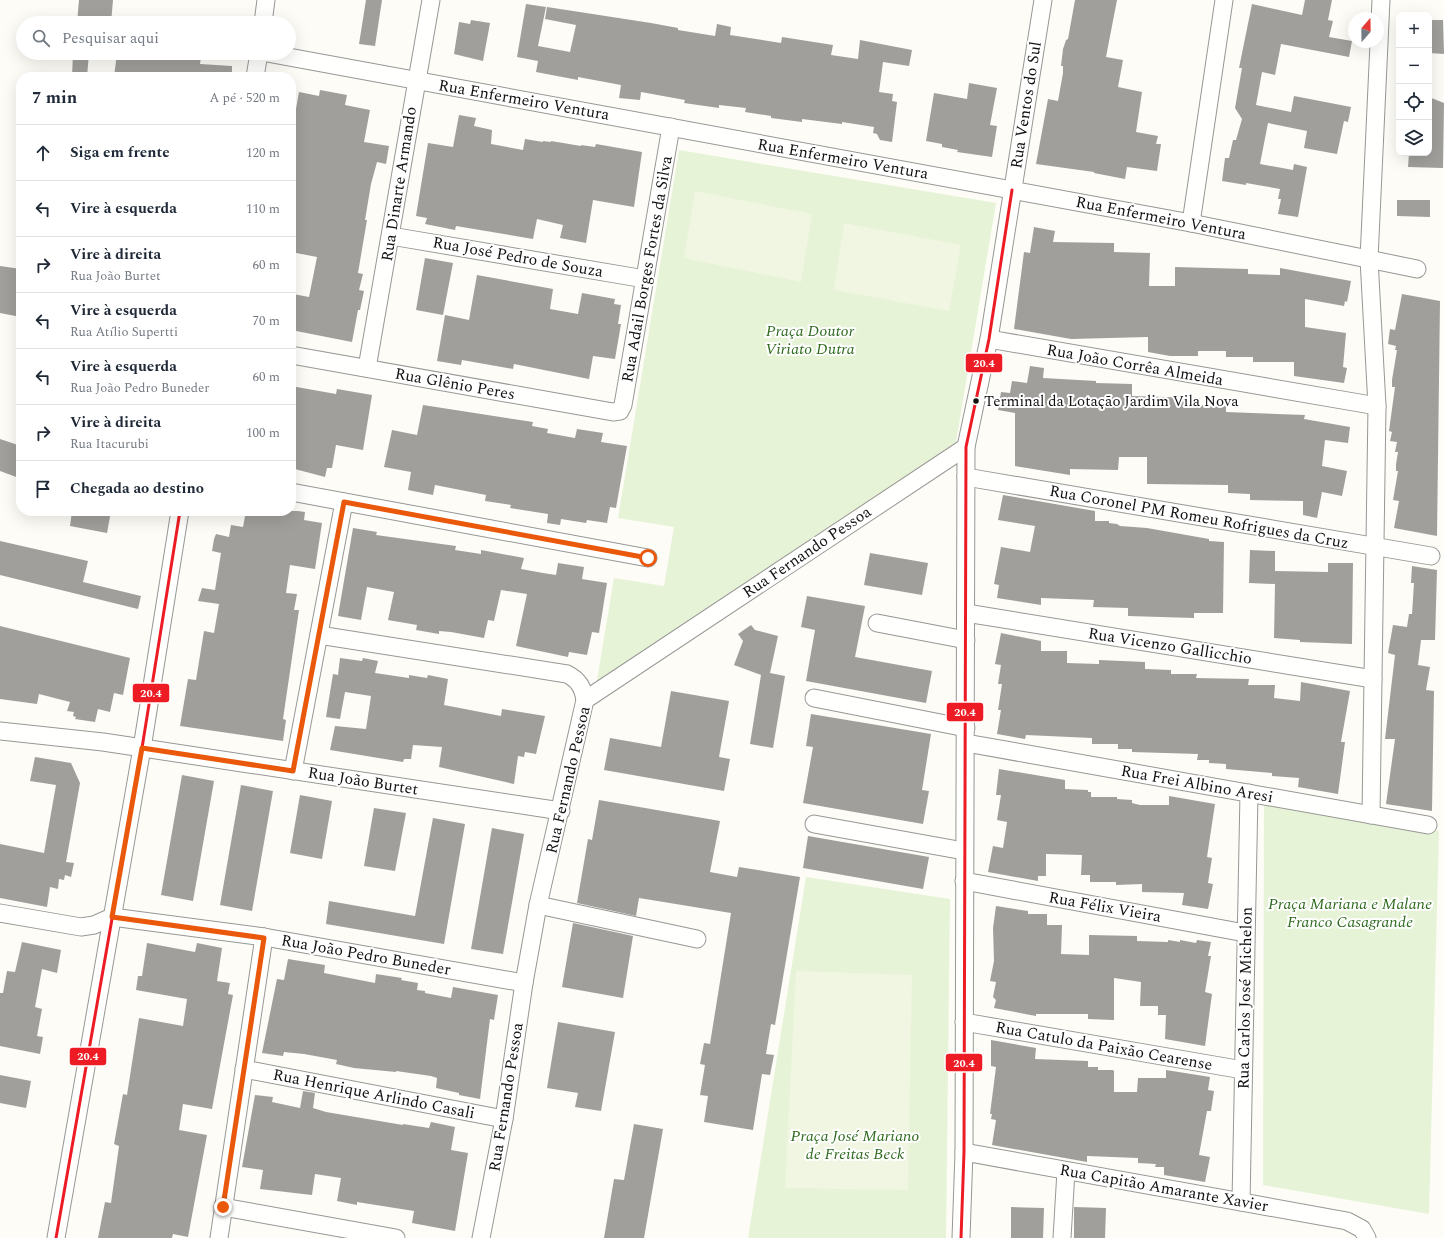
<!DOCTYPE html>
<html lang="pt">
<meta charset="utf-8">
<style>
body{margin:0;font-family:Spectral,serif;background:#f6f6f7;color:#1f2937}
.controls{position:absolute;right:12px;top:12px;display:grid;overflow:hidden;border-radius:8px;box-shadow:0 4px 16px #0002}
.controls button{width:36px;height:36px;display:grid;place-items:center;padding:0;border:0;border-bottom:1px solid #e0e1e3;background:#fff;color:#1f2937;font:20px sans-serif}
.compass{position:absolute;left:1348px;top:12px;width:36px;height:36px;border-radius:50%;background:#fff;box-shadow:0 4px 16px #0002;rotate:20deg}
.stop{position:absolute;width:12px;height:12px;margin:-9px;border:3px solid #ea580c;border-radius:50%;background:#fff}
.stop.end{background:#ea580c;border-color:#fff;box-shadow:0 1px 4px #0008}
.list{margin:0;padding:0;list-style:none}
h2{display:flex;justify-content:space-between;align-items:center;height:52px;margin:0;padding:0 16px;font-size:17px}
h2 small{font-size:13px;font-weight:400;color:#747a83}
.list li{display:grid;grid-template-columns:26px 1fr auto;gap:12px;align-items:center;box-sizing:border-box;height:56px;padding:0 16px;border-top:1px solid #e0e1e3}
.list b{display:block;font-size:15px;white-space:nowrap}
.list p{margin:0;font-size:13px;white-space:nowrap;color:#747a83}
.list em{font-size:13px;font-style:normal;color:#747a83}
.icon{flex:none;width:22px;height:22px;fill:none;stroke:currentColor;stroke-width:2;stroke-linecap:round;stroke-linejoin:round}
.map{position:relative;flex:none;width:1444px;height:1238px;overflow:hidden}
.search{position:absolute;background:#fff;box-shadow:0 4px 16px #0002;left:16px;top:16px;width:280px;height:44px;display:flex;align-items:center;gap:10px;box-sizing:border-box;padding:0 14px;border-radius:22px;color:#747a83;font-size:15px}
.panel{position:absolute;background:#fff;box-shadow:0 4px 16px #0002;left:16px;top:72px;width:280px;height:444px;border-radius:16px}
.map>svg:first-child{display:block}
</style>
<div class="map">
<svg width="1444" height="1238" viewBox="0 0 1444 1238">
<rect width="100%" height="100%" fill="#fdfcf7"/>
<!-- green -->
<g fill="#e7f3d7">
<path d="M679,150L996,203L956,442L596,686L614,578L664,586L674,527L618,518Z"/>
<path d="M1264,805L1439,831L1429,1214L1263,1185Z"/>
<path d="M806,877L950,899L946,1238H748Z"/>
</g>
<!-- pitch -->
<g fill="#f0f6e1">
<path d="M695,191L812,214L801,282L684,258Z"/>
<path d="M844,223L961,245L949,311L834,290Z"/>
<path d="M796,971L912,975L908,1190L785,1188Z"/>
</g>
<!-- building -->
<g fill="#a19f9c">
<path d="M79,0H113L111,23H77Z"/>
<path d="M366,0H382L375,46L359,44Z"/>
<path d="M1075,0H1117L1106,57L1123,60L1118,87L1142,92L1136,132L1158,136L1156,144H1161L1157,171L1127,167L1125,179L1094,173V172L1036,164L1048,99L1058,101L1063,73V66H1061L1063,49L1066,40L1068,39Z"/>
<path d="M1305,0H1332L1328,20L1333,21L1329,37L1352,41L1349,57L1281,44L1275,75L1262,72L1256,105L1291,112L1294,96L1351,107L1348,122L1344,121L1337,154L1304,148L1307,131L1268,123L1260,164L1293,170L1294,164L1307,167L1298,217L1278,214L1281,199H1278L1280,189L1246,183V185L1222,181L1225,158H1229L1233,140H1236L1242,119L1235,108L1242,68H1239L1252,4L1302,15Z"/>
<path d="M526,4L546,7L538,46L570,52L576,25L545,19L547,7L651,23L678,28V30L715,36L717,24L731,27L730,35L781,43L782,37L833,45L831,55L858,59L860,40L912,50L909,66L883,62L879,92L893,94L892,101L897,102L892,142L880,140L877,134L873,133L874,127L842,122V124L802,119V122L771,118V116L745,112L746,108L719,105V108L684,103L685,100L641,92L640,100L619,98L621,85L578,77V80L536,72L538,61L517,57Z"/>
<path d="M471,20L490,23L483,61L454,54L459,22L470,24Z"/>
<path d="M1429,20H1443L1444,54L1429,53Z"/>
<path d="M73,53H89L87,77H72Z"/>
<path d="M117,53L201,57L200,64L232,66V77H114Z"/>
<path d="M969,83L997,88L990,125L997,126L992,157L957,152L958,150L942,147V144L926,141L934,93L967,99Z"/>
<path d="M320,90L347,95L345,105L370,110L364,142L389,146L386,164L377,162L371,184L365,220H367L358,273L363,274L359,290L364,291L360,310H358L352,342L291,330V298L293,294L309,297L317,257L291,252V125L293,126L299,92L319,96Z"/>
<path d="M1429,97L1444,103L1443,168L1408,167L1409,153H1429Z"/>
<path d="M459,115L476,118L474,126L492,130L491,144L523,150L525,139L543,142V141L551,142V141L581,146V145L595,147L596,144L642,152L634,207L593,200L586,243L560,238L563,225L537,219L533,239L456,226L455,230L425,224L427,218L416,216L428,143L453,147Z"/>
<path d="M1397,200H1430V217L1397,216Z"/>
<path d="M1034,227L1055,231L1053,242L1114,243V252L1150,253L1149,286H1175V267L1248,269V274L1280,275V268L1351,281L1347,302L1345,301L1344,306L1305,299V327L1346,333L1343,367L1347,368L1344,383L1294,376V362H1253V357H1226V351H1198V356H1170L1148,352V337L1071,339L1014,329L1024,252L1030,253Z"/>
<path d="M425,258L453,263L443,315L416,310Z"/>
<path d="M0,266L21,269V317L0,313Z"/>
<path d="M477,275L553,289L550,309L578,314L582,293L615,299L614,304L621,305L618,324H621L615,359L593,356L589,379L514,364L513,369L462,360L461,365L437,361L445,315L469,320Z"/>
<path d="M1402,294L1440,301L1437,536L1394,528L1399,501L1393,500L1398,471H1396V464L1398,452H1395L1397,442L1390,441L1392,432L1389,431L1395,387H1392V380L1397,350H1395L1396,346L1388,344L1390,329L1395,330Z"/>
<path d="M1030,366L1044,368L1043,378L1096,381V383L1132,384V396L1200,398V405L1226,406V412L1305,415L1304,419L1350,427L1348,443L1325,440L1322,466L1347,471L1342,496L1322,492L1317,518L1303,515V501L1250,500V494L1228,493V485L1147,484V457H1119L1118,470L1070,469V475L1015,466V413L998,410L1001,392L1010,393L1012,381L1027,383Z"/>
<path d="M291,386L336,394L337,389L372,395L363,450L336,445L332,468H327L325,477L291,468Z"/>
<path d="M423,405L533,422L532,426L548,429L547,433L575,438L577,429L603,433L601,442L627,446L616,508L610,507L607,523L587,520L586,523L561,519L560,525L547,523L548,514L510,508L511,505L485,501L486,495L435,485L433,495L408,490L411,472L384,467L392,430L417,435Z"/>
<path d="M0,439L21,446V470L19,478L0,471Z"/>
<path d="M1003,495L1095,511V521H1109V523L1117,524L1120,526L1147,528L1209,539V541L1224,542L1223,613H1194V618L1128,616V608L1093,607L1094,600L1041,598V605L997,598L999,585L994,584L1001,547L1030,552L1035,526L998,520Z"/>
<path d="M72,511H111L107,533L70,526Z"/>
<path d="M246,511L271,515L272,511H298L305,512L304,520L322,523L315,569L290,565L286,593L297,594L294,610H299L283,719L286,720L283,741L180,726L188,679L196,680L204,631L214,633L219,604L198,601L202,588L215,590L221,553L212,551L214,539L216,534L229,537L231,525L243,527Z"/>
<path d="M353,528L377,532L376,535L456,546L455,550L481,554V550L524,558L521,569L543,573L556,575L558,563L584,567L582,579L607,583L599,633L592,632L587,655L569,652L568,657L516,646L527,594L501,590L494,621L488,620L484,638L451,632L439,631V634L416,630L417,625L388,620L394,592L367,587L361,620L338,616Z"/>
<path d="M0,541L88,561L83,582L141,596L138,609L0,575Z"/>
<path d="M1250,550L1275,551V571L1328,572V563H1353L1352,644L1300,642V640L1274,638L1275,584L1249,583Z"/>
<path d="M870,553L928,563L922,595L864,585Z"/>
<path d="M1412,566L1437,570L1435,640H1421L1418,665L1430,667L1426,690L1434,691L1432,811L1386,804L1395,739H1385L1395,655L1388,653L1393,625L1407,627L1409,614H1412L1414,583H1411Z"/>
<path d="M807,596L865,606L855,657L932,671L926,703L806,681L815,630L801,627Z"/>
<path d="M751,625L755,630L778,636L770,673L785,676L773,748L750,744L761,675L734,665L743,641L738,634Z"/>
<path d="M0,626L130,658L123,695L114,693L110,712L98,709L95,722L75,719L76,717L73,716L74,712L67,711L70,702L39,694L37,704L0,699Z"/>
<path d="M1001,633L1041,641V651H1067V663L1099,664V660L1145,662V669L1171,670V674H1197L1196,678L1249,679L1248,685H1275L1274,698L1300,701L1301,682L1350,691L1341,742H1345L1338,794L1298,787L1299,778L1272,776V773L1226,769V764L1209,763V760H1197L1198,754L1132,752V749H1118V744H1092V738L1026,735L1025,739L997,734L1001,710H998L1002,684H998L1001,665L995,664Z"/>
<path d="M340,658L362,661L363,658L378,661L375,673L409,678V675L427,678L428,675L448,679L444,705L501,716L502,709L545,716L536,754L525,752L524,757L518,756L514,784L439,767L442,747L413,745L411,759H404L403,762L330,750L335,726L366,729L371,696L345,692L340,719L326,717L333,674L338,675Z"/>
<path d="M671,691L729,701L719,757L730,759L724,791L604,770L610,738L661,747Z"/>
<path d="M811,714L931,734L922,790L929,791L923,824L803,803L813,747L806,746Z"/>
<path d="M35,757L71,763L80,783L66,862L74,863L71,877L65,875L64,880L59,879L58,889L50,887L47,907L0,898V844L44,853L56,785L30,781Z"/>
<path d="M999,769L1065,780V789L1088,790V792H1091V797H1117V799L1132,800V803L1140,805H1169V796L1215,804L1207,857L1212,858L1208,883L1213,884L1208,909L1182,905L1184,893L1142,892V884L1116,885V882H1090V875H1081L1082,855L1046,854V876H1038V881L988,872L993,846L1003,848L1007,822L997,820L1001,795H996Z"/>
<path d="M182,775L214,781L193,901L161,895Z"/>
<path d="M241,785L273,791L252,911L220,905Z"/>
<path d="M300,795L332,801L322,859L290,853Z"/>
<path d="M599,800L720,821L710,872L737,877L739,867L800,877L775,1025L771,1024L766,1054L774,1055L770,1075L762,1074L753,1130L704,1122L708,1096L700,1095L705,1065L700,1064L704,1043L710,1044L731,913L639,898L636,916L577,903L588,839L592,840Z"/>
<path d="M374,808L406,813L395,871L364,866Z"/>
<path d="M433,818L465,824L444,944L326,924L329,901L415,916Z"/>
<path d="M492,828L524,834L503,954L471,949Z"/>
<path d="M808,836L929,857L923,889L803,868Z"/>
<path d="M996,906L1028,911V914H1047V925H1062L1061,954L1089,955V935L1137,936V941L1168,942V940L1180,942V940L1196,943L1197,940L1211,942L1208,956H1211L1205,992L1212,994L1205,1046L1165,1039L1166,1015H1158V1006H1140L1141,982L1114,978V1020L1088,1019V1014H1036V1016L994,1008L996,1000L993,997L996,982L990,981L994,961L993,928Z"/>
<path d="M573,923L633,936L623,998L562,987Z"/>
<path d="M22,942L61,950L57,973L42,969L35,1007L42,1009L37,1036L43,1037L40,1054L0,1046V993H3L7,971L15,972Z"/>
<path d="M147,943L195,952L197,943L222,948L217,981L230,983L228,994L233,995L212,1109L183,1104L179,1130L207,1135L188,1237L173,1234L172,1238H98L105,1202L111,1203L119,1146L114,1144L123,1094L127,1095L139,1018L183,1026L187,999L136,990L138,976H142Z"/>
<path d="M288,959L325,965L324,973L375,983L376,974L402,978L401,980L418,983L417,990L425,991V993L451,998L453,987L498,995L494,1020L490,1019L480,1099L459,1095V1093L436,1088L437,1078L431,1076L396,1071V1072L354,1068L336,1064L337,1060L304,1054L284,1052L283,1056L262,1053L277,979L284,980Z"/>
<path d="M558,1022L615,1032L601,1111L575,1107L578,1093L547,1088Z"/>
<path d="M991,1040L1036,1048L1035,1059L1088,1061V1067H1098V1070H1113L1114,1071V1092H1137L1138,1078H1166V1070L1210,1077L1208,1090L1214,1091L1211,1111H1207L1199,1155L1210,1157L1205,1182L1164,1175V1167H1155L1156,1164L1138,1163V1158L1087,1156V1162L992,1145L996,1120L991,1119L992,1114H990L996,1067L991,1066Z"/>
<path d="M0,1075L31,1081L26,1108L0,1103Z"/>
<path d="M303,1091L315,1093L313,1108L326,1112L403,1125V1124L429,1128L431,1122L455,1127L451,1150L468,1153L455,1231L412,1223L414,1211L357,1202V1205L337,1201L341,1178L315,1174L312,1195L260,1189L263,1170L242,1167L255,1095L273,1097L272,1102L300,1108Z"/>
<path d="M634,1124L663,1129L644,1238H604L614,1179L624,1180Z"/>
<path d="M1011,1207L1044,1208L1043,1238H1011Z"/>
<path d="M1074,1207L1106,1208L1105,1238H1074Z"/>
</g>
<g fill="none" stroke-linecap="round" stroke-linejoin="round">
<!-- minor casing -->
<g stroke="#979795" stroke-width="19">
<g id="minor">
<path d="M263,23L266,0"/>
<path d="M267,53L1191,223L1417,269"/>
<path d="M255,77L259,53"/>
<path d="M1191,223L1224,0"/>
<path d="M391,236L645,279"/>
<path d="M989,339L1377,406"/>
<path d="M291,355L613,412L620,411L623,405L671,127"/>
<path d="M367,368L431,0"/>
<path d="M966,477L1431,556"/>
<path d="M291,492L648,558"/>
<path d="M966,613L1373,679"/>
<path d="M877,623L966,640"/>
<path d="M319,635L567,674C579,680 583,688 585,700L538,905L524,983L504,1119L481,1238"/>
<path d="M814,698L966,728"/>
<path d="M585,700L966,447"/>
<path d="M0,731L103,742L561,811"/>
<path d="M966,743L1428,825"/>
<path d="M293,771L344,502"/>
<path d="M1371,815L1377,406L1369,259L1381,0"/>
<path d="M814,824L964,851"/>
<path d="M964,881L1245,933"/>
<path d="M538,905L697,939"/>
<path d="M0,913L81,927L94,925L112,917"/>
<path d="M112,917L264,937L524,983"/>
<path d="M964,1022L1243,1070"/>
<path d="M244,1069L504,1119"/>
<path d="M964,1152L1347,1221L1362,1229L1367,1238"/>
<path d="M1241,1202L1249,793"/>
<path d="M223,1207L396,1238"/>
<path d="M56,1238L142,748L180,511"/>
<path d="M219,1238L264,937"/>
<path d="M961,1238L964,1152L966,447L989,339L1043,0"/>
<path d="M1062,1238L1066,1171"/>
</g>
</g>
<!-- minor -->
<use href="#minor" stroke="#fffffe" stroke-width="17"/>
<!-- bus-1 casing -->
<g stroke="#fff" stroke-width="6">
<g id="bus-1">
<path d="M56,1238L142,748L180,511"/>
<path d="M961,1238L964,1152L966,447L989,339L1012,190"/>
</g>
</g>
<!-- bus-1 -->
<use href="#bus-1" stroke="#ed1c24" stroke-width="3"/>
</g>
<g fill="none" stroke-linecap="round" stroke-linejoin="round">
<!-- route -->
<path stroke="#ea580c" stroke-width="5" d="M223,1207L264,938L112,917L142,748L293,771L344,502L648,558"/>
</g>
<!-- markers -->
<circle fill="#111" stroke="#fff" stroke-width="1.5" cx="976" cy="401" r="3.5"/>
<g text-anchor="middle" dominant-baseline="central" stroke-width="4" stroke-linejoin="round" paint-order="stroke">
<!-- bus labels -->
<g font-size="15" fill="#111" stroke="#fff" text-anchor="start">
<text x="984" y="401">Terminal da Lotação Jardim Vila Nova</text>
</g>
<!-- street labels -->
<g font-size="16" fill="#111" stroke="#fff">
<text transform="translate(524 100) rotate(10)">Rua Enfermeiro Ventura</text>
<text transform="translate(1026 105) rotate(-81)">Rua Ventos do Sul</text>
<text transform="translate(843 159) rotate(10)">Rua Enfermeiro Ventura</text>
<text transform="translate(399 184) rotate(-81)">Rua Dinarte Armando</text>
<text transform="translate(1161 218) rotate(11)">Rua Enfermeiro Ventura</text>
<text transform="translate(518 257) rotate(10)">Rua José Pedro de Souza</text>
<text transform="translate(647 269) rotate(-80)">Rua Adail Borges Fortes da Silva</text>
<text transform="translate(1135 365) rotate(10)">Rua João Corrêa Almeida</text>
<text transform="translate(455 384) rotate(10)">Rua Glênio Peres</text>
<text transform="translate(1199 517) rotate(10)">Rua Coronel PM Romeu Rofrigues da Cruz</text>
<text transform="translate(807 552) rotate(-34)">Rua Fernando Pessoa</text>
<text transform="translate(1170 646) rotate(9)">Rua Vicenzo Gallicchio</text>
<text transform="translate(568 780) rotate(-77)">Rua Fernando Pessoa</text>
<text transform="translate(363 781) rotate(9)">Rua João Burtet</text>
<text transform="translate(1197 784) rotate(10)">Rua Frei Albino Aresi</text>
<text transform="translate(1105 907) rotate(10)">Rua Félix Vieira</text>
<text transform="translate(366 955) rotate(10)">Rua João Pedro Buneder</text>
<text transform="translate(1245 998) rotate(-89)">Rua Carlos José Michelon</text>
<text transform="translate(1104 1046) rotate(10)">Rua Catulo da Paixão Cearense</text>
<text transform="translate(374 1094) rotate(11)">Rua Henrique Arlindo Casali</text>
<text transform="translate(506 1097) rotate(-81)">Rua Fernando Pessoa</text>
<text transform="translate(1164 1188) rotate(10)">Rua Capitão Amarante Xavier</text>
</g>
<!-- park labels -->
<g font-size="16" font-style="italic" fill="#2f6b1f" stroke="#fff">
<text x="810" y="331">Praça Doutor<tspan x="810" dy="18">Viriato Dutra</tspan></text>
<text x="1350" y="904">Praça Mariana e Malane<tspan x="1350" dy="18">Franco Casagrande</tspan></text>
<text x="855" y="1136">Praça José Mariano<tspan x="855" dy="18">de Freitas Beck</tspan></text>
</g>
</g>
<g stroke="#fff" stroke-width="1.5">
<rect x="965" y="353" width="38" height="20" rx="4" fill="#ed1c24"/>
<rect x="132" y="683" width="38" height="20" rx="4" fill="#ed1c24"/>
<rect x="946" y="702" width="38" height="20" rx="4" fill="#ed1c24"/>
<rect x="69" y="1047" width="38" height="19" rx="4" fill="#ed1c24"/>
<rect x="945" y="1053" width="38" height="19" rx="4" fill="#ed1c24"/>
</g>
<g font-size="11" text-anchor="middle" font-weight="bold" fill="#fff">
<text x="984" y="367">20.4</text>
<text x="151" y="697">20.4</text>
<text x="965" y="716">20.4</text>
<text x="88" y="1060">20.4</text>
<text x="964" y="1067">20.4</text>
</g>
</svg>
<div class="controls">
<button>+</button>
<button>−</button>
<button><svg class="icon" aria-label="locate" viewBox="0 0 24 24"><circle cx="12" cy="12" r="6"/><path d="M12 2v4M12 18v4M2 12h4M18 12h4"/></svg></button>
<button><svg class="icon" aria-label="layers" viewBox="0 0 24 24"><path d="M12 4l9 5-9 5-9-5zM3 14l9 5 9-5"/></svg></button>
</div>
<svg class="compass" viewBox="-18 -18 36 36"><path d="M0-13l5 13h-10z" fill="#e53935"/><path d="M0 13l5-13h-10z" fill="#747a83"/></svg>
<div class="stop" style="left:648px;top:558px"></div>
<div class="stop end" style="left:223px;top:1207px"></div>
<div class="search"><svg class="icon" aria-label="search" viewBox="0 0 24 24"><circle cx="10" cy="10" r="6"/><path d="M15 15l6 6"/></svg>Pesquisar aqui</div>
<section class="panel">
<h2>7 min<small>A pé · 520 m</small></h2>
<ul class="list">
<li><svg class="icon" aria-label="ahead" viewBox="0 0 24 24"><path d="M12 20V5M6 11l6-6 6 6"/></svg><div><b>Siga em frente</b></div><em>120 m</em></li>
<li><svg class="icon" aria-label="left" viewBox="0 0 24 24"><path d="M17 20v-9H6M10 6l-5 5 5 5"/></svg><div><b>Vire à esquerda</b></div><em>110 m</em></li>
<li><svg class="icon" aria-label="right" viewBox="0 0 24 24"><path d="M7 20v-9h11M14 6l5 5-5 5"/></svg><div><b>Vire à direita</b><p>Rua João Burtet</p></div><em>60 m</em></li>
<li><svg class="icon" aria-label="left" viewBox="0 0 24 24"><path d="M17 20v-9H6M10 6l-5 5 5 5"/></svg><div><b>Vire à esquerda</b><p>Rua Atílio Supertti</p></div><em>70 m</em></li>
<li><svg class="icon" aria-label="left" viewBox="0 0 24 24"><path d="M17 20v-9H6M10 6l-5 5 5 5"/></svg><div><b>Vire à esquerda</b><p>Rua João Pedro Buneder</p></div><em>60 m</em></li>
<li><svg class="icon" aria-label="right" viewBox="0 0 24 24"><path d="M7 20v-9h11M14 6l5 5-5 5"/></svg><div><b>Vire à direita</b><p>Rua Itacurubi</p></div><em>100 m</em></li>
<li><svg class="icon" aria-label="arrive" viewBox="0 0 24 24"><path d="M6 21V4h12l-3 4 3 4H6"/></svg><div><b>Chegada ao destino</b></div></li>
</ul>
</section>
</div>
